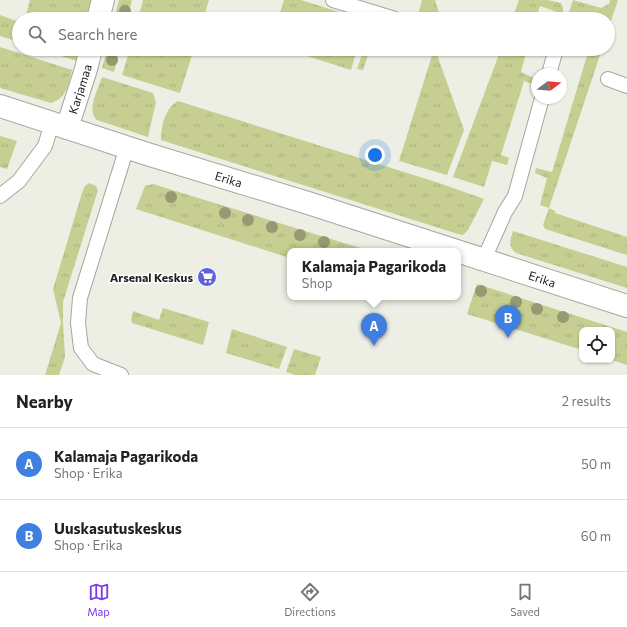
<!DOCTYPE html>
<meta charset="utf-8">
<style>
body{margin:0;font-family:Commissioner,sans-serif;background:#f6f6f6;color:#202124}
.controls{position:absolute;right:12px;bottom:12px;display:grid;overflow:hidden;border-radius:8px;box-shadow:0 1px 3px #0004}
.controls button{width:36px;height:36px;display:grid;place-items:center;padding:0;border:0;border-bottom:1px solid #e0e0e0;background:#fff;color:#202124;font:20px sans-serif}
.compass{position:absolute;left:531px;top:68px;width:36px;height:36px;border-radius:50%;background:#fff;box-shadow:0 1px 3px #0004;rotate:74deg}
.you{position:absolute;left:375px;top:155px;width:14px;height:14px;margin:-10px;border:3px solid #fff;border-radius:50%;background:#1a73e8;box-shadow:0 0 0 6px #1a73e833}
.badge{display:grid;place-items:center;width:26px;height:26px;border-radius:50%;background:#7c3aed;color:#fff;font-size:13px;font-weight:700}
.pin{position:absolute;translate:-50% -33px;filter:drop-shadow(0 1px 2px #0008)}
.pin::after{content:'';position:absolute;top:21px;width:14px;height:12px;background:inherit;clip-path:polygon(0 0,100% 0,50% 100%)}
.popup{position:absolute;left:287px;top:248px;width:174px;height:52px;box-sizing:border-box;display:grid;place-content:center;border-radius:8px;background:#fff;filter:drop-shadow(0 1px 3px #0005);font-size:13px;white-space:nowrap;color:#757577}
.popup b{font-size:15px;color:#202124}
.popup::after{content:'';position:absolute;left:50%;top:100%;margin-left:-8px;border:8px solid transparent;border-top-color:#fff}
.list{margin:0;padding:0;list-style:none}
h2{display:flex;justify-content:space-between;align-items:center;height:52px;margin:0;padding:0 16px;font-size:17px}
h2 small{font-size:13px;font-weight:400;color:#757577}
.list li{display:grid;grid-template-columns:26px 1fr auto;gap:12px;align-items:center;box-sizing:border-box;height:72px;padding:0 16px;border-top:1px solid #e0e0e0}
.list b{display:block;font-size:15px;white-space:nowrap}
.list p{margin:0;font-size:13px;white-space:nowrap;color:#757577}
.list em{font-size:13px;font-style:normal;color:#757577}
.icon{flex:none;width:22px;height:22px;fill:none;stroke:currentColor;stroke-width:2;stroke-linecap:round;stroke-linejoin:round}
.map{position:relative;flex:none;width:627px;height:375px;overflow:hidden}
.search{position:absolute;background:#fff;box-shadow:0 1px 3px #0004;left:12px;right:12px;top:12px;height:44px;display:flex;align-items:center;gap:10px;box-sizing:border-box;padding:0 14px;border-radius:22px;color:#757577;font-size:15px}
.sheet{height:196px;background:#fff}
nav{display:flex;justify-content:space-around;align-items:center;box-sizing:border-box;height:56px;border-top:1px solid #e0e0e0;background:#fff;font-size:11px;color:#757577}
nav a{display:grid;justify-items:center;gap:2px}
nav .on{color:#7c3aed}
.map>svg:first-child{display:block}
</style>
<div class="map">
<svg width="627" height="375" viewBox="0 0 627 375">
<defs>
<pattern id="grass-tufts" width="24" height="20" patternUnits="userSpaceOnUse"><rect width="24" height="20" fill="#c7ce91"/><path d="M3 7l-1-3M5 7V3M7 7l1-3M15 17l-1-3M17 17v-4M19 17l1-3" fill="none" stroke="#abb17d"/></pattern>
</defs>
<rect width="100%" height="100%" fill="#edeee4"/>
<!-- grass -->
<g fill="url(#grass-tufts)">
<path d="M30,0H93L88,19H25Z"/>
<path d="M119,0H132L127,19H114Z"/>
<path d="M143,0H209L203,19H138Z"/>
<path d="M284,0H301L361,19H278Z"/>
<path d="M422,0H435L440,16L439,19H417Z"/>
<path d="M519,0H547L561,3L563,8V14L540,6L536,19H512Z"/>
<path d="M573,0L601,8L609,4L610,0H618L608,30V19H581L568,15Z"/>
<path d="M0,15L19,22V42L0,36Z"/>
<path d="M0,47L72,70C69,85 66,98 51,103L0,88Z"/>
<path d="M40,49H80L77,61Z"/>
<path d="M107,49H120L114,72L102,68Z"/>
<path d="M130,49H194L180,93L122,75Z"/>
<path d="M285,49H357L351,70Z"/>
<path d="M364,49H370L363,70L357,69Z"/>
<path d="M434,49H435L464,130L447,175L399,161Z"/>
<path d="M501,49H527L521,72L534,78L532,84L524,81L501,155L509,158L507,165L492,161L484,187L453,177Z"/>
<path d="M589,49H602L549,208L555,211V213L627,237V255L545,229L543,225L549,208L540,205L547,178L535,173L536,168L552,172Z"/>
<path d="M102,77L153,93L156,102L148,137L97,120C86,110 98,90 102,77Z"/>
<path d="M178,101L439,183L484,199L468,230L463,235L458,234L161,140C161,126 165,108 178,101Z"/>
<path d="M0,136L17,141L7,169L0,167Z"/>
<path d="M89,183L96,186L98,190L63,302V323L65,357L59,375H45L61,323L53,289L82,193L85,186Z"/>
<path d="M153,184L370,251H290V258L136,209L145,186Z"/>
<path d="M513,231L627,267V288L516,253C508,247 510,240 513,231Z"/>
<path d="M477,284L627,332V365L612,360V330H582V350L467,314Z"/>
<path d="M163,308L209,322L203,345L132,323L131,320L133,311L159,320Z"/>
<path d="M232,329L287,347L279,369L226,353Z"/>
<path d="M294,349L321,357L315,375H295L286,372Z"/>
</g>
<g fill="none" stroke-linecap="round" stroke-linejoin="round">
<!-- service casing -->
<g stroke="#a6a79e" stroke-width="16">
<g id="service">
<path d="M333,0L395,19"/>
<path d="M549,74L556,49"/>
<path d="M608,79L627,86"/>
<path d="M0,196L19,181L45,146L52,123"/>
<path d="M484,259L505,212L515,196L542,98"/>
<path d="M121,375L93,364L81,348L78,323L80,298L127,147"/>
</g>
</g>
<!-- minor casing -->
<g stroke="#a6a79e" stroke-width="24">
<g id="minor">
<path d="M98,19L103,0"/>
<path id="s1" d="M0,106L147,154L308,203L627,306"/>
<path id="s2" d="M67,128L86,69L91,49"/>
</g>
</g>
<!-- service -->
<use href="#service" stroke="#fff" stroke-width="14"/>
<!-- minor -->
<use href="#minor" stroke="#fff" stroke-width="22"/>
</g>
<!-- trees -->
<g fill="#969972">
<circle cx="125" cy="11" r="6"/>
<circle cx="112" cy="60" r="6"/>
<circle cx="171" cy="197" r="6"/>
<circle cx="225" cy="213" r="6"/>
<circle cx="248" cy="220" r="6"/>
<circle cx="272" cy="227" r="6"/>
<circle cx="300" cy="235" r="6"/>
<circle cx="324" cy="242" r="6"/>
<circle cx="481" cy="291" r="6"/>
<circle cx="516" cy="302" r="6"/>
<circle cx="537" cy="309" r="6"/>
<circle cx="563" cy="317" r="6"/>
</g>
<!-- icons -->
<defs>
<g id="supermarket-disc" transform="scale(1)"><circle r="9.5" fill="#5d63db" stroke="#fff"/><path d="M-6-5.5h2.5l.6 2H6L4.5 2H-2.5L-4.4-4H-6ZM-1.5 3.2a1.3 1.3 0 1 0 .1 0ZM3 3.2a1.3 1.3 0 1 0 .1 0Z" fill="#fff"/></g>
</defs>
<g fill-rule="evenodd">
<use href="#supermarket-disc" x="207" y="277"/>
</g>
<g text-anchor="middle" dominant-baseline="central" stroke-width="3" stroke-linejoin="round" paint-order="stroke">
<!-- street labels -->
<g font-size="12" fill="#20211d" stroke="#fff">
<text stroke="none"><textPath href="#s2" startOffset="41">Karjamaa</textPath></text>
<text stroke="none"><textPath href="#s1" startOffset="240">Erika</textPath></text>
<text stroke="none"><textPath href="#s1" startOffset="569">Erika</textPath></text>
</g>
<!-- poi labels -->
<g font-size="12" font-weight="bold" fill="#20211d" stroke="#fff" text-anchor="end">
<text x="193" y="277">Arsenal Keskus</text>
</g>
</g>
</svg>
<div class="controls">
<button><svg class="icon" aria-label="locate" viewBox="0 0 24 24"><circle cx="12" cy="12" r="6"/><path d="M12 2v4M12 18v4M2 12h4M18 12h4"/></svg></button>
</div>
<svg class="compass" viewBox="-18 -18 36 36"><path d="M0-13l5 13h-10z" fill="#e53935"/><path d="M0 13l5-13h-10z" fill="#757577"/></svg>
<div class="you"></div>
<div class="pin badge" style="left:374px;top:346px;background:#3f7fe0">A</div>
<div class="popup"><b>Kalamaja Pagarikoda</b>Shop</div>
<div class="pin badge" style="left:508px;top:338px;background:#3f7fe0">B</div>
<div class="search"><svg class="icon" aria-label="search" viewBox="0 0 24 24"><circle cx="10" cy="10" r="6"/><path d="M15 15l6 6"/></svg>Search here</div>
</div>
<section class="sheet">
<h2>Nearby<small>2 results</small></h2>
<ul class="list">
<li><span class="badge" style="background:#3f7fe0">A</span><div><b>Kalamaja Pagarikoda</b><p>Shop · Erika</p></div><em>50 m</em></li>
<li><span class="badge" style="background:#3f7fe0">B</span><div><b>Uuskasutuskeskus</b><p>Shop · Erika</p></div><em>60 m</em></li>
</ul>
</section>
<nav>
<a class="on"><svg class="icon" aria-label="map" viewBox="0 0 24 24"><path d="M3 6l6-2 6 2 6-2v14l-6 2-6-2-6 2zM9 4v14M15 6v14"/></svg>Map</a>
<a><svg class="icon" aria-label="directions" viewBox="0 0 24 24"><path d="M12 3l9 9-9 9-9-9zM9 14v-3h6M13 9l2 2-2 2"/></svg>Directions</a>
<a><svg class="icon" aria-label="saved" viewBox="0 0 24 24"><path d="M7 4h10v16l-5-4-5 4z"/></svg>Saved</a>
</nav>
